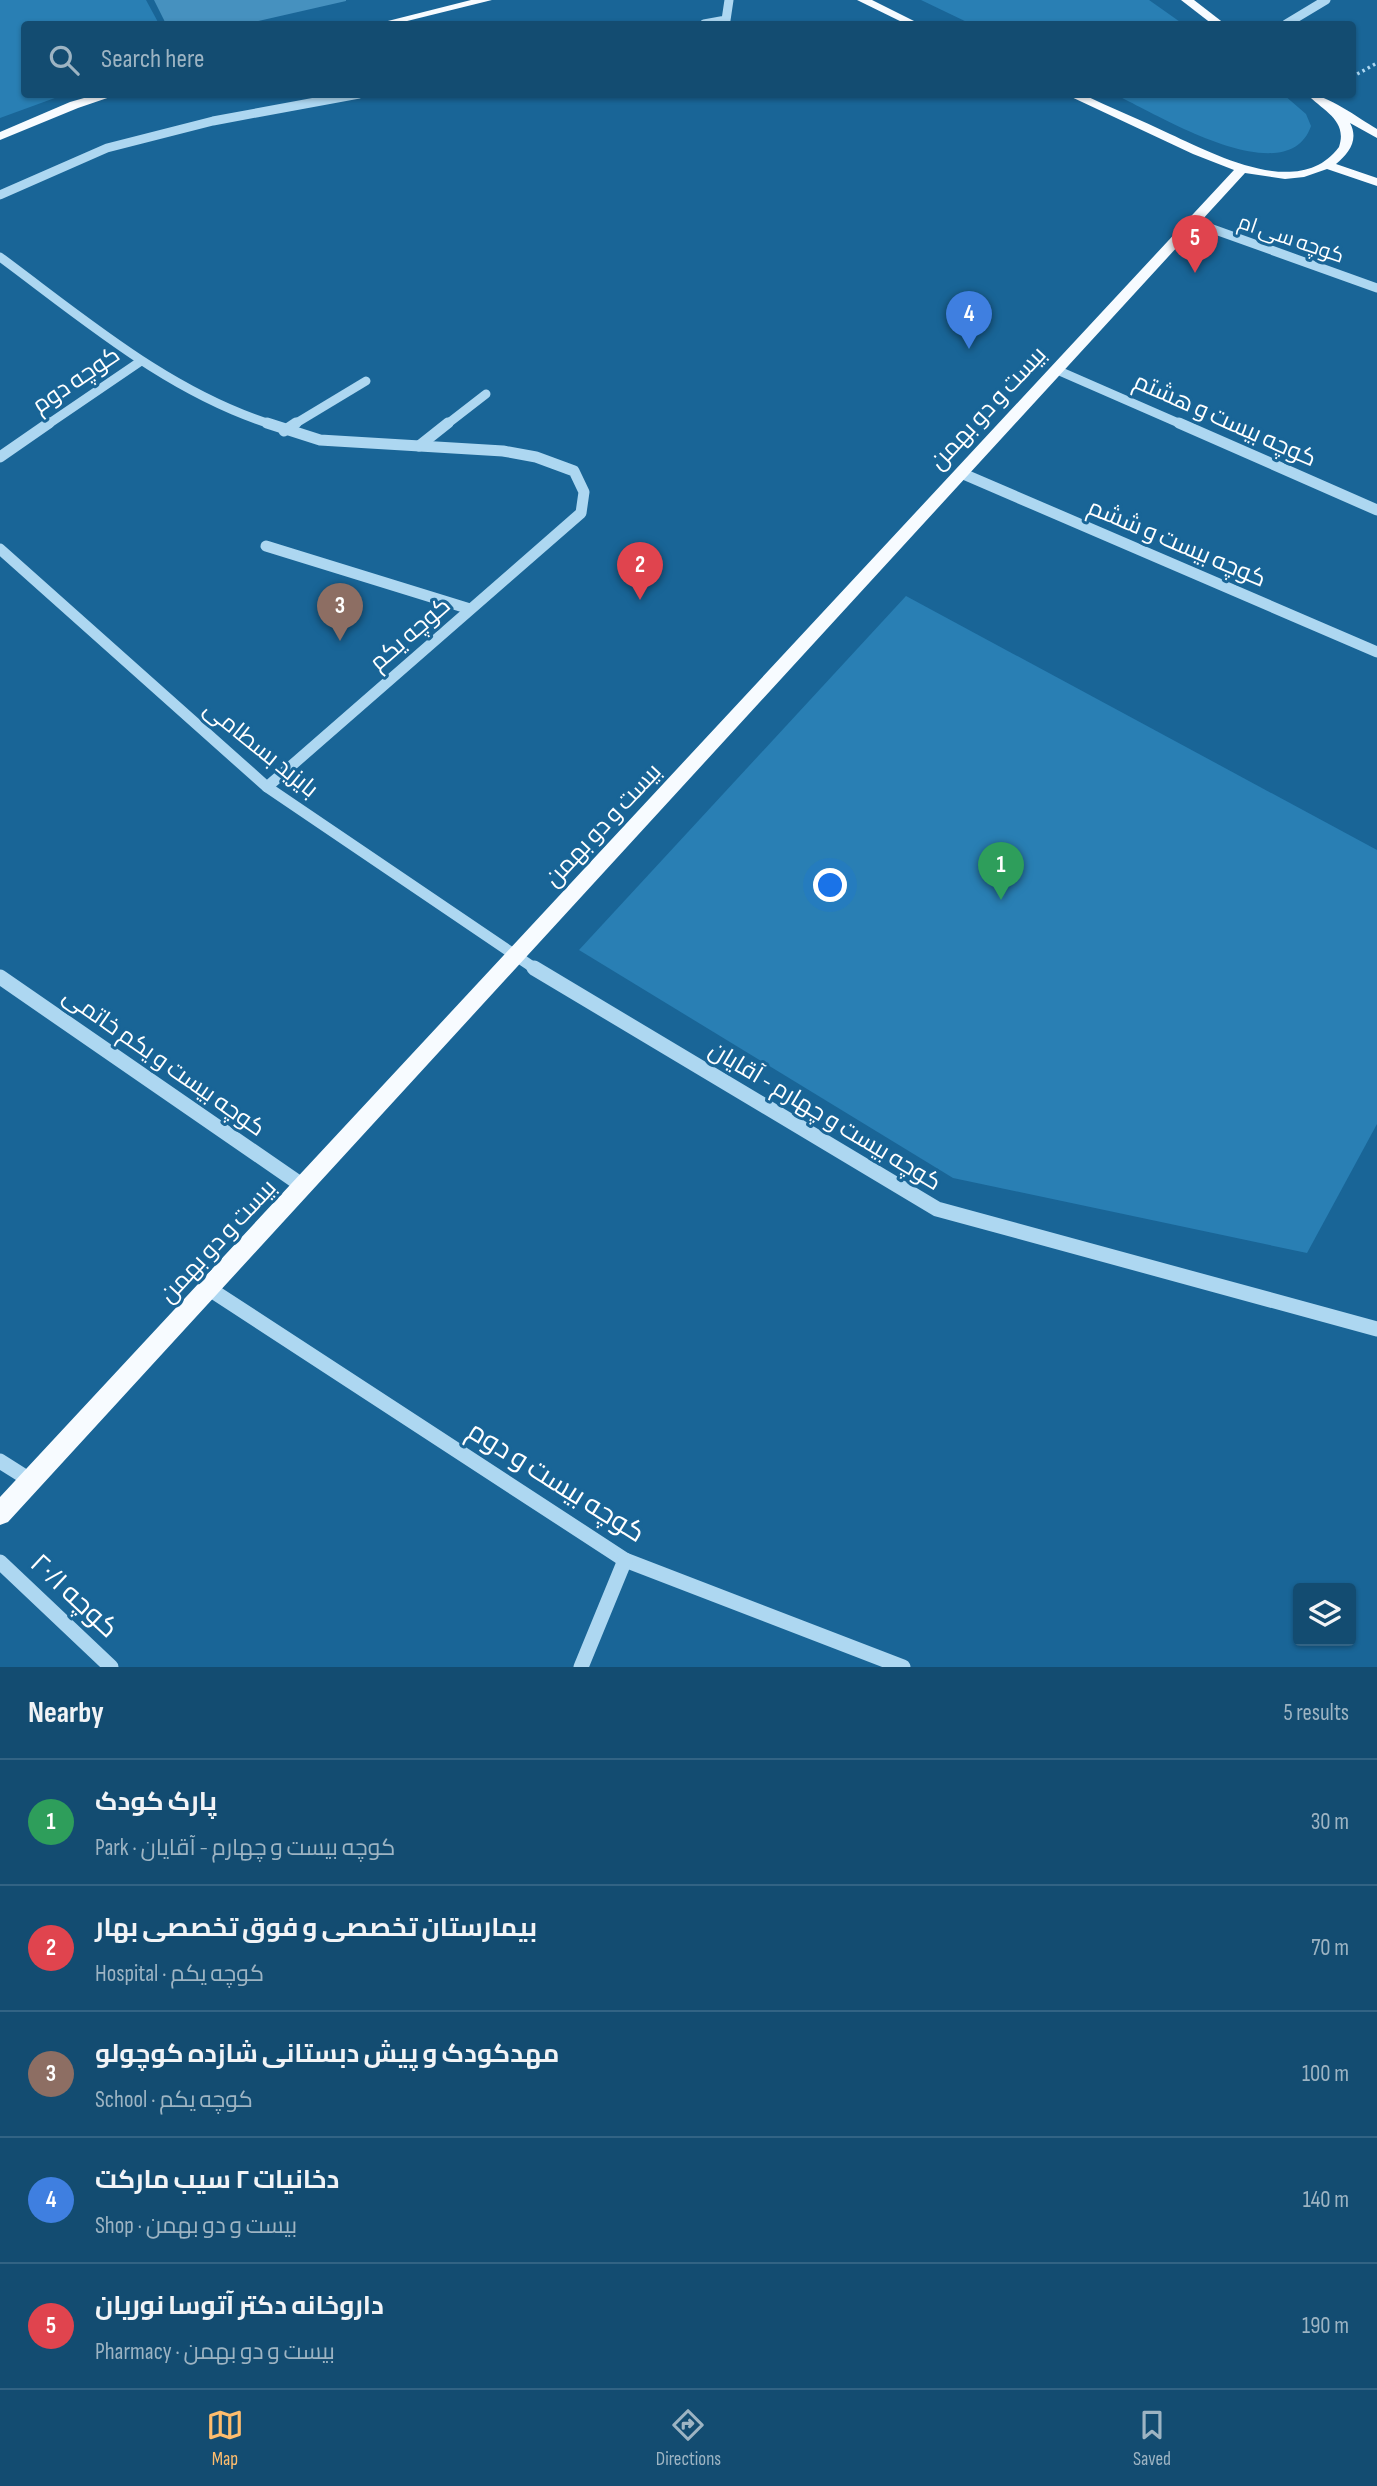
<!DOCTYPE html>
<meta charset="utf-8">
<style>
body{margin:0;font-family:"Sofia Sans Condensed",Cairo,sans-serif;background:#1c5376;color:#f1f3f6}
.controls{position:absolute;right:21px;bottom:21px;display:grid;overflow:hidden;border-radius:7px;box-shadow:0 2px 5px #0004}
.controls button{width:63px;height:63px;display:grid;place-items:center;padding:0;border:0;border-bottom:2px solid #326384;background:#134c71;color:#f1f3f6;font:35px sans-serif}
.you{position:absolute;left:831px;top:886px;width:24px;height:24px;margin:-18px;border:5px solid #fff;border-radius:50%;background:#1a73e8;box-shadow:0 0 0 10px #1a73e833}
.badge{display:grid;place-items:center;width:46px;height:46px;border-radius:50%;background:#ffbd6d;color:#fff;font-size:23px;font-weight:700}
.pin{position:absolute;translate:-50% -58px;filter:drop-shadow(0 2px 4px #0008)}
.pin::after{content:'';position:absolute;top:37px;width:24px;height:21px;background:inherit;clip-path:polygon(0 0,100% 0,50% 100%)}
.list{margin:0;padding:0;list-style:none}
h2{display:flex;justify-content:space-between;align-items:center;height:91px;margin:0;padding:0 28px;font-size:30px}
h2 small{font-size:23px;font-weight:400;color:#9db4c3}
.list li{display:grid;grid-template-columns:46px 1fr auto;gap:21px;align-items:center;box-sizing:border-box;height:126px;padding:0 28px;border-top:2px solid #326384}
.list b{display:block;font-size:26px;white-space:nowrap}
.list p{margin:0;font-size:23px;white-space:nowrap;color:#9db4c3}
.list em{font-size:23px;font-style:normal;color:#9db4c3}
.icon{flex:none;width:38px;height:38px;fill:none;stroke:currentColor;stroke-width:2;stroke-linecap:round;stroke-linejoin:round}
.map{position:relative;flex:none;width:1377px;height:1667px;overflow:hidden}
.search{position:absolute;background:#134c71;box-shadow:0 2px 5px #0004;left:21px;right:21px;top:21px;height:77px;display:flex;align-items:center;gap:18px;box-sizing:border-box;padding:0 24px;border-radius:7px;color:#9db4c3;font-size:26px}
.sheet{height:721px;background:#134c71}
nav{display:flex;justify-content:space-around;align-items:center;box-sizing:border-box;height:98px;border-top:2px solid #326384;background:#134c71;font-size:19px;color:#9db4c3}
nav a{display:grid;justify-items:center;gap:4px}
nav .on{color:#ffbd6d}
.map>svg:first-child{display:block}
</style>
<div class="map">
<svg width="1377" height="1667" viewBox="0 0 1377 1667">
<rect width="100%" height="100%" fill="#196597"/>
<!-- green -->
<g fill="#297fb4">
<path d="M0,0H146L159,24H24V94L63,95L0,118Z"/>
<path d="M921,0H1149L1183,24H971Z"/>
<path d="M1116,95H1284L1306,114L1311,126C1287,195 1155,113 1116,95Z"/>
<path d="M906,596L1377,850V1124L1307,1253L953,1178L579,950Z"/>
</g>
<!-- building -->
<path fill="#4691bf" d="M154,0H346V1L245,24H166Z"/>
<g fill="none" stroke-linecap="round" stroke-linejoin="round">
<!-- path -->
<path stroke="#add7f1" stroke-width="3.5" stroke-dasharray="2.5 3.5" stroke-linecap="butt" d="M1352,77L1377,63"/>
<!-- minor-far2 -->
<g stroke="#add7f1" stroke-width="9">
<path d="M704,24L726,20L729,0"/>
<path d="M1286,24L1326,0"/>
<path d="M0,195L107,148L213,121L359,94"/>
<path d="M1193,222L1377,288"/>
<path d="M0,257C85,320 170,393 273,425"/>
<path d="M1057,370L1183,425"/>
<path d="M47,425L141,361"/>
<path d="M293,425L366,381"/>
<path d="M446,425L486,394"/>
</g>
<!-- minor-far1 -->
<g stroke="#add7f1" stroke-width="11">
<path d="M1179,423L1377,510"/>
<path d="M284,431L296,423"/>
<path d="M419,446L448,423"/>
<path d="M0,457L49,423"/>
<path d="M961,473L1377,652"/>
<path d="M266,546L470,609"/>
<path d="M0,549L267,787L537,970"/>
<path d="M267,787L581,513L584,492L574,471L536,457L503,451L320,440L267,423"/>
</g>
<!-- minor -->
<g stroke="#add7f1" stroke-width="15">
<path d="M534,968L937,1209L1377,1329"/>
<path d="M0,977L303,1186"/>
<path d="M208,1288L625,1560L903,1667"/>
<path d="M0,1461L30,1480"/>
<path d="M0,1562L111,1667"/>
<path d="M581,1667L625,1560"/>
</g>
<!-- major -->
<g fill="#f7fbff" fill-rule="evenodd">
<path d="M471,0H492L395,24H376Z"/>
<path d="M857,0H872L920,24H906Z"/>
<path d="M1181,0H1194L1225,24H1212Z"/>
<path d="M98,94H119L78,108L0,140V132L70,102Z"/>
<path d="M1065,94H1082C1111,108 1141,120 1170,134C1216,155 1300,200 1339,147C1348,120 1323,111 1307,94C1327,94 1358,118 1377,129V138L1350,123C1359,140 1349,153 1336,164L1377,178V186L1327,169L1304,177L1285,179L1245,173L8,1522L0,1525V1497L1234,170L1193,154Z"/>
</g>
</g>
<g text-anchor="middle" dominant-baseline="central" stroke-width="6" stroke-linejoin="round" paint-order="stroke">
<!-- far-street labels -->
<g font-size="21" fill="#fff" stroke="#196597">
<text transform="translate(1291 239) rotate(19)">کوچه سی ام</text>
</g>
<!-- street labels -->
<g font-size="24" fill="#fff" stroke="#196597">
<text transform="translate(76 380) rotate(-34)">کوچه دوم</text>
<text transform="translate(988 408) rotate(-47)">بیست و دو بهمن</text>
<text transform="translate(1225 420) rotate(24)">کوچه بیست و هشتم</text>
<text transform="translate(1177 543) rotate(23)">کوچه بیست و ششم</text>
<text transform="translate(410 634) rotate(-41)">کوچه یکم</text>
<text transform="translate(261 749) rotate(39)">بایزید بسطامی</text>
<text transform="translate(603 825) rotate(-47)">بیست و دو بهمن</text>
<text transform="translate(164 1062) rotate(35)">کوچه بیست و یکم خاتمی</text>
<text transform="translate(825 1116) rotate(31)">کوچه بیست و چهارم - آقایان</text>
<text transform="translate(218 1241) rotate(-47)">بیست و دو بهمن</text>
</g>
<!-- near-street labels -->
<g font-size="28" fill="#fff" stroke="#196597">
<text transform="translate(556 1482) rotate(32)">کوچه بیست و دوم</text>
<text transform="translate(74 1596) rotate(43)">کوچه ۲۰/۱</text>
</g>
</g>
</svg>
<div class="controls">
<button><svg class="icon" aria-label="layers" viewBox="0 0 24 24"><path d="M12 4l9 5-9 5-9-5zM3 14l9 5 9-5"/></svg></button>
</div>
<div class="you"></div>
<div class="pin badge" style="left:1001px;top:900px;background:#2e9e5b">1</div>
<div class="pin badge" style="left:640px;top:600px;background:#e0444e">2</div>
<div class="pin badge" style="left:340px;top:641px;background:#8d6e63">3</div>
<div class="pin badge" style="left:969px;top:349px;background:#3f7fe0">4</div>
<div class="pin badge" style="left:1195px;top:273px;background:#e0444e">5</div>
<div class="search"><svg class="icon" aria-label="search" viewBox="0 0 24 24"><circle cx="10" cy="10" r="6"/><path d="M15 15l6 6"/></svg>Search here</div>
</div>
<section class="sheet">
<h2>Nearby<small>5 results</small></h2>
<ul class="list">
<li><span class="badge" style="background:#2e9e5b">1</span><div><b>پارک کودک</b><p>Park · کوچه بیست و چهارم - آقایان</p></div><em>30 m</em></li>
<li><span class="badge" style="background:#e0444e">2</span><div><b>بیمارستان تخصصی و فوق تخصصی بهار</b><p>Hospital · کوچه یکم</p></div><em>70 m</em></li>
<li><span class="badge" style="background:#8d6e63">3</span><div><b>مهدکودک و پیش دبستانی شازده کوچولو</b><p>School · کوچه یکم</p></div><em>100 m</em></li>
<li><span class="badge" style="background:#3f7fe0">4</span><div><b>دخانیات ۲ سیب مارکت</b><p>Shop · بیست و دو بهمن</p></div><em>140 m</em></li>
<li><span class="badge" style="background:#e0444e">5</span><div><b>داروخانه دکتر آتوسا نوریان</b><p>Pharmacy · بیست و دو بهمن</p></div><em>190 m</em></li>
</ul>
</section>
<nav>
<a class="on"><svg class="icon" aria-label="map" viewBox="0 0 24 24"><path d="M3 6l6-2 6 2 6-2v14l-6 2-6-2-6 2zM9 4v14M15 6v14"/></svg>Map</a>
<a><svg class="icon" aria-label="directions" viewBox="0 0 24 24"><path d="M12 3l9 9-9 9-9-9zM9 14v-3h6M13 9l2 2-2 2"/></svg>Directions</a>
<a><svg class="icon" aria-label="saved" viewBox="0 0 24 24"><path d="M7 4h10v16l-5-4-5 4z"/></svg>Saved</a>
</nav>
